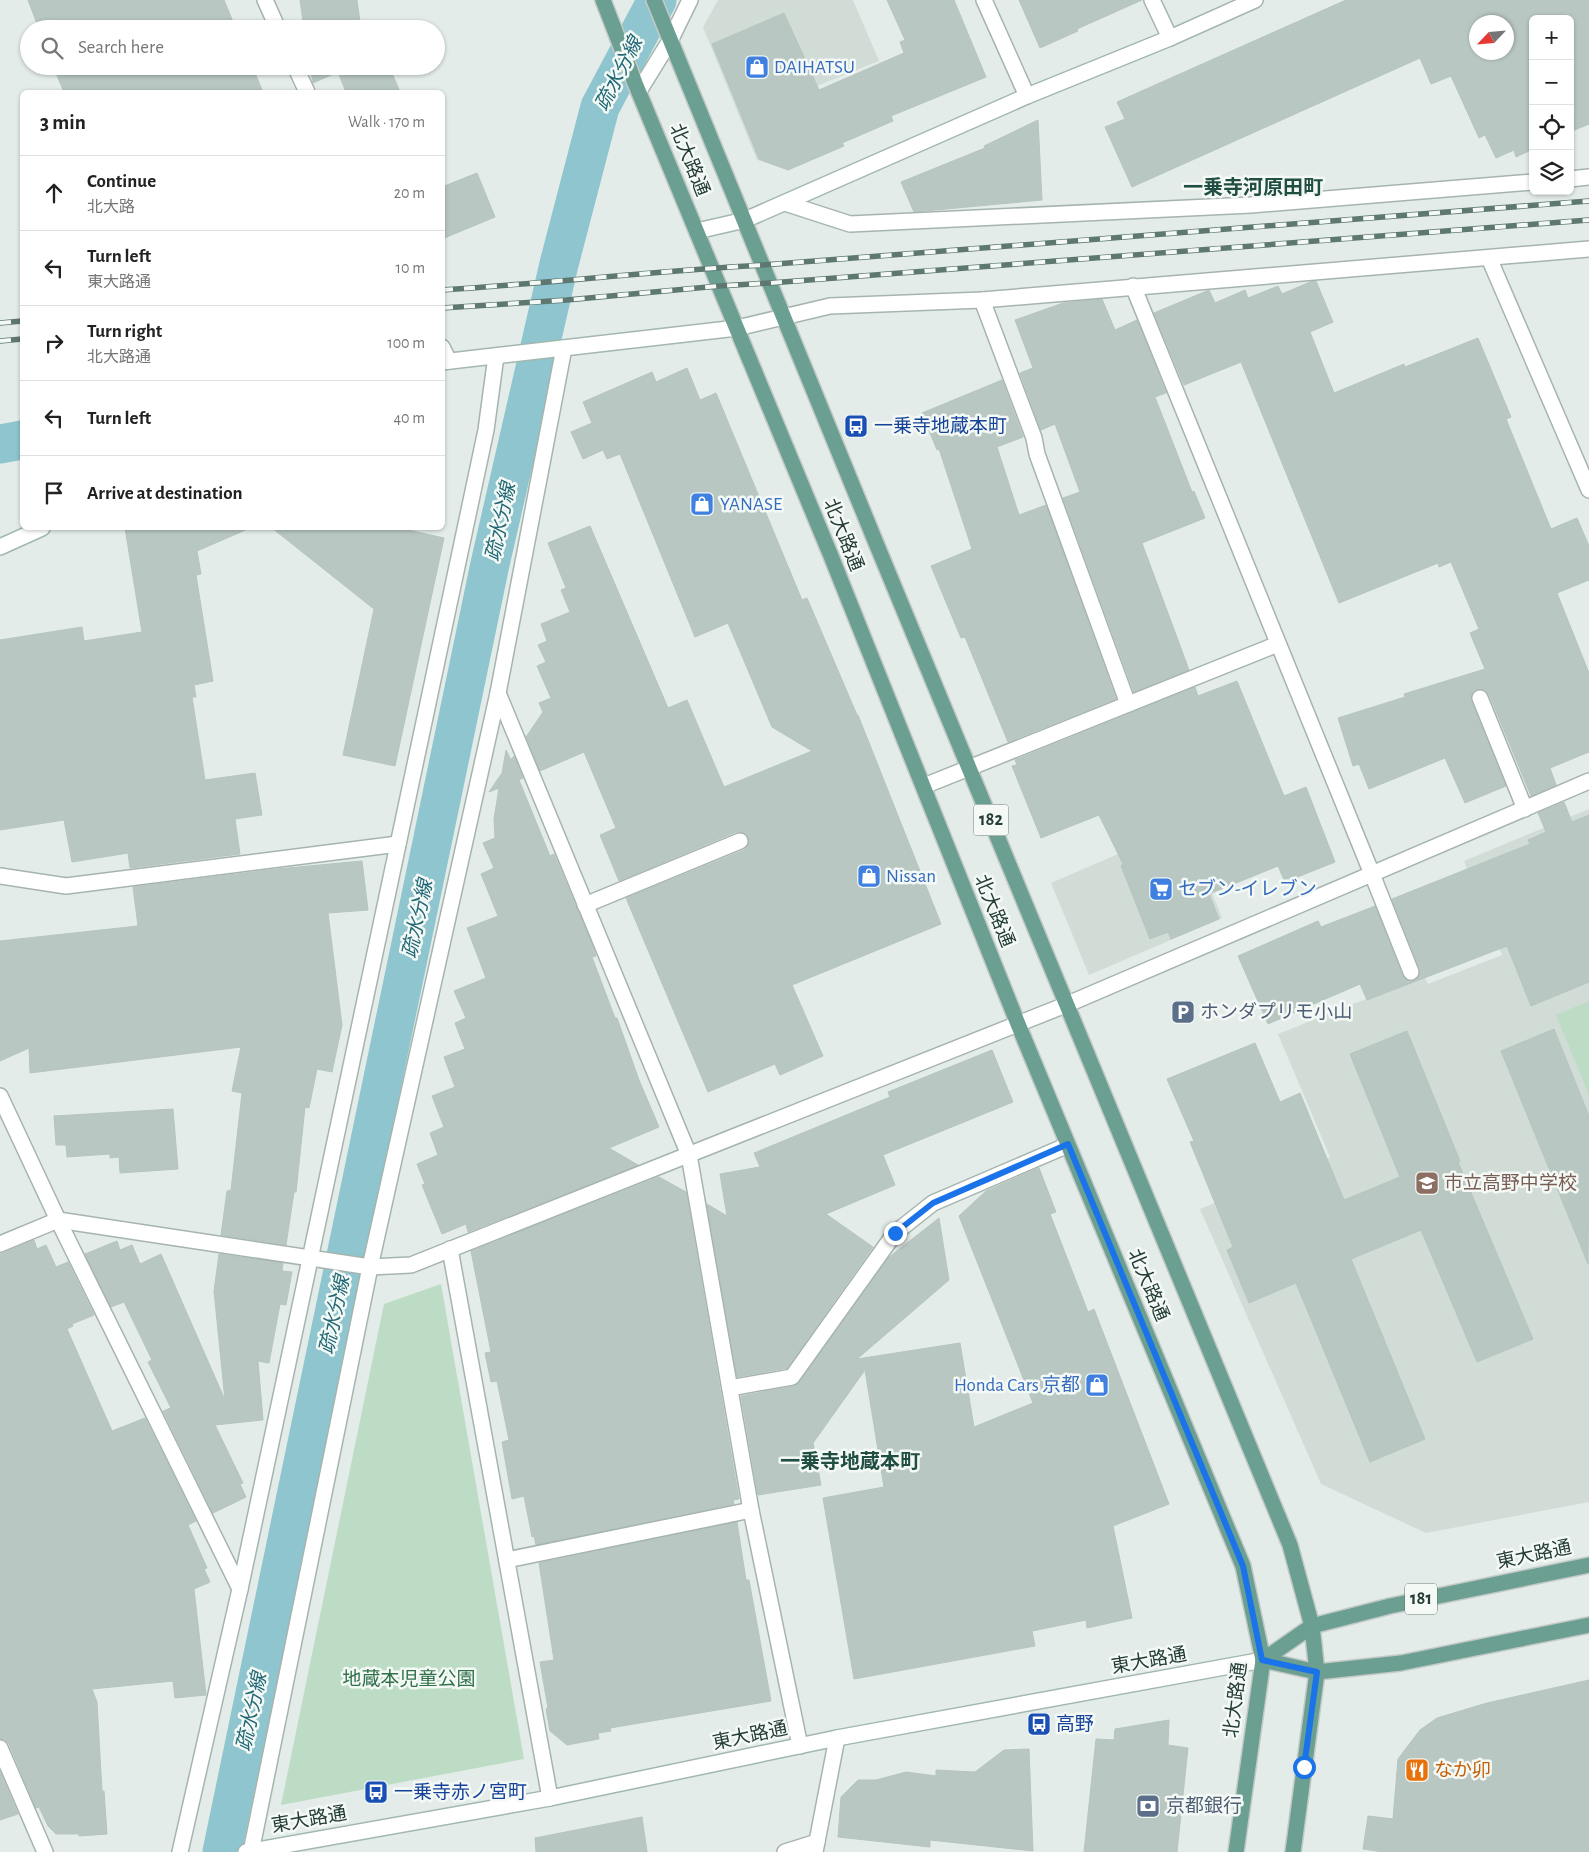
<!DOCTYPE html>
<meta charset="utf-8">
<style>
body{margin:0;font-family:"Alegreya Sans","Noto Sans JP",sans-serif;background:#f6f6f6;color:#222}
.controls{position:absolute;right:15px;top:15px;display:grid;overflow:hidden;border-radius:8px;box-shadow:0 1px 4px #0004}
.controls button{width:45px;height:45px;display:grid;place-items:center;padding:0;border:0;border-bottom:1px solid #e0e0e0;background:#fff;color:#222;font:25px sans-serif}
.compass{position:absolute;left:1469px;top:15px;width:45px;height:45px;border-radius:50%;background:#fff;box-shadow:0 1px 4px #0004;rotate:244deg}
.stop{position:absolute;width:15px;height:15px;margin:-11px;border:4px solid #1a73e8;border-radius:50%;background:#fff}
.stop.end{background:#1a73e8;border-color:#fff;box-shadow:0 1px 5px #0008}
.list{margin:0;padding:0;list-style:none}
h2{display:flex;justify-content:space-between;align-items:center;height:65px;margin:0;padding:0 20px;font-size:21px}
h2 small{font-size:16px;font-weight:400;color:#767676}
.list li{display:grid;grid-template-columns:32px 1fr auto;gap:15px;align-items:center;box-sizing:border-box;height:75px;padding:0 20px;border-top:1px solid #e0e0e0}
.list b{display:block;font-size:19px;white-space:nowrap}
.list p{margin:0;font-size:16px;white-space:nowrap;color:#767676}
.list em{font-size:16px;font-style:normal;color:#767676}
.icon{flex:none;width:28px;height:28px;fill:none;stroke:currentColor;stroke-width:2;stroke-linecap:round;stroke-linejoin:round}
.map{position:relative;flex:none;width:1589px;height:1852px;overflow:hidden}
.search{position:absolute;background:#fff;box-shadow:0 1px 4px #0004;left:20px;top:20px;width:425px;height:55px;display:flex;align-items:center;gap:12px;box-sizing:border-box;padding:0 18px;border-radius:28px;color:#767676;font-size:19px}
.panel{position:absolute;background:#fff;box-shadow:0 1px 4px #0004;left:20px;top:90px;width:425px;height:440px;border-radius:8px}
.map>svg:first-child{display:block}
</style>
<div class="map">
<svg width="1589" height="1852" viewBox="0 0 1589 1852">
<rect width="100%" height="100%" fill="#e3ece8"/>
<!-- built -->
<g fill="#d1dcd7">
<path d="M718,0H853L879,61L817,86L844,146L788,170L757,160L703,27Z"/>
<path d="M1589,809V1502L1426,1533L1321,1484L1200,1209L1330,1157L1278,1034L1424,976L1428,984L1502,955L1464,861Z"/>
<path d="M1185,825L1222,918L1089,975L1051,883Z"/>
</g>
<!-- green -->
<g fill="#bddcc5">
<path d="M1589,1001V1095L1556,1015Z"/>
<path d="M441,1284L524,1759L281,1805L384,1304Z"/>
</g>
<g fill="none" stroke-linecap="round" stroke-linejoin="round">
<!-- canal -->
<g stroke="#8ec5ce" stroke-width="39">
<path d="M0,444L22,440"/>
<path d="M222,1852L490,564L559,264L600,107L657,0"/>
</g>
</g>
<!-- building -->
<g fill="#b8c7c1" stroke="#b6c5bf" fill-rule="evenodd">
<path d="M28,0H224L236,29H39Z"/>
<path d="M300,0H357L361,29H304Z"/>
<path d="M887,0H954L986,77L891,116L893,121L842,143L844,146L788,170L759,159L712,44L784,13L819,90L904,53L900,42L905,40Z"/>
<path d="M1019,0H1142L1077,29L1078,31L1040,48Z"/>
<path d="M1346,0H1589V124L1570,132V19H1533V149L1516,157L1514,150L1496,158L1485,135L1479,138L1451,76L1431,84L1420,58L1132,187L1105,127L1125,119L1117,102ZM1476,22H1506V52H1476Z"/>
<path d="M53,66H252L263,92H64Z"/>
<path d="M310,66H389L400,92H346L338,72L313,83Z"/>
<path d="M1038,120L1042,200L914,212L901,182L985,148L984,146Z"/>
<path d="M477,173L495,217L442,239V187Z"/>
<path d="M1316,281L1333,322L1310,332L1334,393L1404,364L1405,367L1478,338L1511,417L1506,419L1551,529L1577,518L1589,546V580L1557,593L1589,673V752L1550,768L1556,785L1531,796L1489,694L1485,690L1481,689L1473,692L1471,701L1506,786L1465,803L1445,758L1369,789L1359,764L1353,766L1338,718L1405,697L1404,694L1485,669L1470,633L1479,629L1451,562L1439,567L1438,563L1339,603L1241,362L1184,385L1154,313L1209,290L1215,303L1245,290L1248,298L1278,286L1282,294L1310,282Z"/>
<path d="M1102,299L1115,330L1137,320L1166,393L1155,397L1192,492L1194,491L1205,518L1142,543L1189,670L1134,692L1063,498L1080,492L1055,424L1041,430L1020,373L1033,368L1015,320L1063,303Z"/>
<path d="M687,368L700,400L716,393L802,600L807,598L857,715H858L941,924L792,985L823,1056L780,1075L775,1064L708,1092L626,898L744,850L749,843L748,837L742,832H736L619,881L600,835L616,828L584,752L540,771L526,737L543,712L539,703L551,698L537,666L546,662L538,645L547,641L541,624L570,612L561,590L566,588L548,543L590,526L668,708L687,700L724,787L812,751L772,727L728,623L695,637L620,454L607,459L603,450L583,459L571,432L592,423L583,402L652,372L656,382Z"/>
<path d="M1002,380L1023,437L997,447L1019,515L1046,505L1116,699L1008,742L965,637L961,638L931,566L972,549L939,449L937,450L922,413Z"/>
<path d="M125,528H250L197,551L201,574L196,575L213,681L194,685L196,697H192L205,780L255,773L262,815L235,819L240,854L130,868L128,853L72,862L64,820L0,830V640L82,627L84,641L142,632Z"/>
<path d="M272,528H399L444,538L395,766L343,755L374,609Z"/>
<path d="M1237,681L1284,796L1306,787L1335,862L1285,882L1278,866L1209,894L1219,919L1171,939L1168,932L1150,939L1121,866L1123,864L1099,815L1041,838L1012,766L1017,765L1015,760L1195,687L1198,696Z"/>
<path d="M506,750L511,760L514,756L523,778L519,780L550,856L554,854L591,942L596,956L592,957L615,1018H617L639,1080L659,1127L609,1148L638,1165L468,1232L466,1224L442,1234L422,1185L425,1184L417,1164L438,1155L430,1133L444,1127L432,1096L455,1087L444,1057L465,1049L455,1023L466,1018L454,991L486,978L467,928L498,916L481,874L494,868L483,843L495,838L494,819L499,788L489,792L502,773Z"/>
<path d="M1564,802L1572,822L1589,815V982L1531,1006L1507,946L1367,1000L1360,984L1268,1024L1238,956L1318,921L1321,927L1375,906L1402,975L1409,981L1415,980L1420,974V969L1392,899L1530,844L1528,840L1546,832L1538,813Z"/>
<path d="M362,861L368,910L328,913L342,1025L332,1072L317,1069L309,1108L305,1107L296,1192H294L286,1245L221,1235L227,1191L231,1190L242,1093L232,1091L241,1047L30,1073L29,1048L0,1061V941L138,926L133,887L277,869Z"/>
<path d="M1554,1029L1589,1116L1588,1264L1501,1051Z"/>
<path d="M1407,1031L1460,1161L1458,1162L1533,1339L1477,1362L1421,1230L1351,1259L1425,1439L1370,1462L1296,1283L1249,1303L1227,1250L1233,1247L1190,1142L1194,1141L1167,1079L1255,1043L1280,1102L1300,1093L1344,1200L1400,1177L1350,1054Z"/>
<path d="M992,1050L1013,1102L883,1155L895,1185L826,1214L873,1247L787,1368L737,1377L707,1204L727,1216L720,1174L760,1167L754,1153L890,1097L888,1092Z"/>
<path d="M173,1109L178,1169L120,1173L119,1157L110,1158V1154L67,1157L66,1145H56L54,1116Z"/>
<path d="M1039,1168L1056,1212L1050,1214L1088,1312L1094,1309L1169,1504L1113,1526L1132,1618L1087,1628L1086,1620L1032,1631L1035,1646L854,1679L823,1498L884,1487L865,1370L813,1443L821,1485L758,1495L741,1396L794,1386L799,1383L888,1258L939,1218L949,1280L857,1359L960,1343L974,1427L1033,1403L959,1216L986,1191Z"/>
<path d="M659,1177L686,1192L739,1499L733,1500L734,1504L536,1545L534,1536L532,1537L524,1496L512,1499L502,1442L509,1440L497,1381L491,1382L485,1353L491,1352L471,1251Z"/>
<path d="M34,1240L37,1249L46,1245L56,1267L68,1262L94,1315L72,1324L73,1326L67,1329L112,1431L145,1418L196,1521L188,1525L207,1568L204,1569L210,1582L194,1589L206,1695L175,1698L173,1681L92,1689L97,1702L102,1791H104L107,1834L79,1836V1834H56L48,1826L39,1807L36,1808L9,1744L5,1740L0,1739V1254Z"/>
<path d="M117,1241L120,1250L132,1245L140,1264L161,1254L225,1400L214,1291L219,1254L283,1263L282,1271L292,1272L286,1305L280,1304L269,1363L258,1361L263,1420L215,1425L243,1483L240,1484L246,1497L213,1513L163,1411L171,1408L148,1362L152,1360L124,1302L111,1307L85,1254Z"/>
<path d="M737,1522L746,1580H749L771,1701L610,1728L611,1731L598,1733L599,1739L567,1745L550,1731L546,1709L548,1708L540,1662L554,1660L539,1563Z"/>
<path d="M1589,1680V1852H1383L1363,1849L1368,1816L1393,1819L1398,1759L1420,1730L1437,1718L1487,1703Z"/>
<path d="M1169,1720L1168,1745L1188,1748L1177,1852H1084L1096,1739L1114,1740L1115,1729Z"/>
<path d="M1029,1749L1033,1851L930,1840V1847L838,1837L841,1797L858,1780H876L906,1772L936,1776V1770L975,1772L1004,1750Z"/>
<path d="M0,1772L18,1814L0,1820Z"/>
<path d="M642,1817L647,1852H536L535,1838Z"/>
</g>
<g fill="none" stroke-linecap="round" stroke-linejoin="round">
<!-- lane casing -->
<g stroke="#a6b4af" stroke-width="18">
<g id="lane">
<path d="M1152,0L1170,38"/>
<path d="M982,300L1034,438L1037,454L1128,704"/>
<path d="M1480,698L1525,809"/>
<path d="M1372,874L1411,972"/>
<path d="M585,905L740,841"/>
<path d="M730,1388L792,1377L895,1233L933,1203L1068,1145"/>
<path d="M507,1560L751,1510"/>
<path d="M785,1852L817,1842"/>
</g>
</g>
<!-- street casing -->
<g stroke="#a6b4af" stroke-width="18">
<g id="street">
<path d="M265,0L278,29"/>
<path d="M984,0L1027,96"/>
<path d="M295,66L307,92"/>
<path d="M639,91L671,39L690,0"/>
<path d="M1570,179L1589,177"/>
<path d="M785,203L850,224L1251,205L1533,182"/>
<path d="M1489,258L1589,490"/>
<path d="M1133,286L1372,874"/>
<path d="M737,328L830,306L982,300L1589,249"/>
<path d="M442,347L449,361"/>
<path d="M498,693L689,1155L751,1510L800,1746"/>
<path d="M924,786L1278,644"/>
<path d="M0,876L66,886L398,844"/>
<path d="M0,1096L58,1220L240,1589"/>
<path d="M0,1244L58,1220L370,1267L411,1265L1068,1004L1589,781"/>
<path d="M450,1249L550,1798"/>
<path d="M0,1748L45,1852"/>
<path d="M180,1852L240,1589L486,430L496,356"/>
<path d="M251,1852L370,1267L498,693L564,348"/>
<path d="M815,1852L837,1738"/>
</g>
</g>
<!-- secondary casing -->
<g stroke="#a2b7b0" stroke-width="18">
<g id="secondary">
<path d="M697,231L745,220L1027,96L1170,38L1255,0"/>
<path d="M442,362L737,328"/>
<path d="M0,547L42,528"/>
<path d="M246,1852L550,1798L837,1738L1263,1660"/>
</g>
</g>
<!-- primary casing -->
<g stroke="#c2c9c7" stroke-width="18">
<g id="primary">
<path d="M603,0L635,83L831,556L1018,1024L1243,1566L1263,1660L1236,1852"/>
<path d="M654,0L876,543L1290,1545L1312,1626L1317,1672L1293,1852"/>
<path d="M1263,1660L1312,1626L1390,1606L1589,1565"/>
<path d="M1263,1660L1317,1672L1401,1663L1589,1625"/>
</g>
</g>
<!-- lane -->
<use href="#lane" stroke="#fff" stroke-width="15"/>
<!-- street -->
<use href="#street" stroke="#fff" stroke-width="15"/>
<!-- secondary -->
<use href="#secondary" stroke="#fff" stroke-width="15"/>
<!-- primary -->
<use href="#primary" stroke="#6a9f91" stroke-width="15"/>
<!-- rail casing -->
<g stroke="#5e7871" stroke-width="5.5">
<g id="rail">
<path d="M442,290C549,283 656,271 763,265L1589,201"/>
<path d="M442,308L567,300L719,286L770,283L1589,220"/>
<path d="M0,323L22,321"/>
<path d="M0,341L22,339"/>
</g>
</g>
<!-- rail -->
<use href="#rail" stroke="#f4f9f6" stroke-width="4" stroke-dasharray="11" stroke-linecap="butt"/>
</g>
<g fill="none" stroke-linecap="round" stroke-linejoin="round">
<!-- route -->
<path stroke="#1a73e8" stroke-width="6" d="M895,1233L933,1203L1068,1144L1243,1566L1262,1660L1317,1672L1304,1767"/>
</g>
<!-- icons -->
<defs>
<g id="shop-square" transform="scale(1.25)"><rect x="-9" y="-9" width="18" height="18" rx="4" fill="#3f7fe0" stroke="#f4f9f6"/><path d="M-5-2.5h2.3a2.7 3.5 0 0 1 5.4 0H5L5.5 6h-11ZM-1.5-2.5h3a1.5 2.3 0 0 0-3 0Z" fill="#fff"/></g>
<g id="bus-square" transform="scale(1.25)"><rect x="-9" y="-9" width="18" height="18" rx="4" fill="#1a4fb4" stroke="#f4f9f6"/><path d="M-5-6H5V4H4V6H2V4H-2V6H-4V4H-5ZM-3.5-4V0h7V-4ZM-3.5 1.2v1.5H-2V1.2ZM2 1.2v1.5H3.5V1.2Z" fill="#fff"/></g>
<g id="supermarket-square" transform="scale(1.25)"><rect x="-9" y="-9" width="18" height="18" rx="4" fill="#3f7fe0" stroke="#f4f9f6"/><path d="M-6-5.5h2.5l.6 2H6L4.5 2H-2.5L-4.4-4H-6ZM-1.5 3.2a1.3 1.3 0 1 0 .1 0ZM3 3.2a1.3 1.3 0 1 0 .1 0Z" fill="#fff"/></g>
<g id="parking-square" transform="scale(1.25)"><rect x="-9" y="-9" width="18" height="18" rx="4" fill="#5c6f8a" stroke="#f4f9f6"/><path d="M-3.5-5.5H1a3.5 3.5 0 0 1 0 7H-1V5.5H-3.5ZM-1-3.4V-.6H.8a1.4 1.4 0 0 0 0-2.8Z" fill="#fff"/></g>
<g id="school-square" transform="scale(1.25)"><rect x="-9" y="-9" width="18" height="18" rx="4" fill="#8d6e63" stroke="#f4f9f6"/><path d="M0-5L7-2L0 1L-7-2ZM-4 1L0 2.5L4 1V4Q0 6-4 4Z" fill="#fff"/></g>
<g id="restaurant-square" transform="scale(1.25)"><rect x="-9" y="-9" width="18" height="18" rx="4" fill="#e8710a" stroke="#f4f9f6"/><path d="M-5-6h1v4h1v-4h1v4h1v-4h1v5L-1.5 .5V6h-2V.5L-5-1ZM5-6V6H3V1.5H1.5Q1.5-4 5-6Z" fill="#fff"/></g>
<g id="bank-square" transform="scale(1.25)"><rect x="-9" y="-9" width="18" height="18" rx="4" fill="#5c6f8a" stroke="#f4f9f6"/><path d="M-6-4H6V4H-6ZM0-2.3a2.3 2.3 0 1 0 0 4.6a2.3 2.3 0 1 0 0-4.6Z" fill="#fff"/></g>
</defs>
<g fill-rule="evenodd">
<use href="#shop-square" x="757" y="67"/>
<use href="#bus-square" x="856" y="426"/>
<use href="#shop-square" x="702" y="504"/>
<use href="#shop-square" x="869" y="876"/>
<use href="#supermarket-square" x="1161" y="889"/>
<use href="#parking-square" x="1183" y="1012"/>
<use href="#school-square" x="1427" y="1183"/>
<use href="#shop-square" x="1097" y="1385"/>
<use href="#bus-square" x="1039" y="1724"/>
<use href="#restaurant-square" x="1417" y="1770"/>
<use href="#bus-square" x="376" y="1792"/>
<use href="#bank-square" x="1148" y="1806"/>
</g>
<g text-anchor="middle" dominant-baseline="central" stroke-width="5" stroke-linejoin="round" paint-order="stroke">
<!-- shield labels -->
<g fill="#f4f9f6" stroke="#627570" stroke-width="1">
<rect x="973.5" y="804.5" width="35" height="31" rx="4"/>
<rect x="1405" y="1583.5" width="32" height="31" rx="4"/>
</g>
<g font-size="18" font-weight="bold" fill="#243d36">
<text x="991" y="820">182</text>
<text x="1421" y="1599">181</text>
</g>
<!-- shop labels -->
<g font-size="19" fill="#366cbe" stroke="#f4f9f6" text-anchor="start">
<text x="774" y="67">DAIHATSU</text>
<text x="720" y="504">YANASE</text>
<text x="886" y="876">Nissan</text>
<text x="1178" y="889">セブン-イレブン</text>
<text x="1080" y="1385" text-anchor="end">Honda Cars 京都</text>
</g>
<!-- street labels -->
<g font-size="19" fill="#243d36" stroke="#f4f9f6">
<text transform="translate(689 160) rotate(68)">北大路通</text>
<text transform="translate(843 535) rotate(68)">北大路通</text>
<text transform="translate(994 911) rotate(68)">北大路通</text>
<text transform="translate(1148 1285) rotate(67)">北大路通</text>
<text transform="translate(1534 1555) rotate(-12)">東大路通</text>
<text transform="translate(1149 1661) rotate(-10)">東大路通</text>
<text transform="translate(1236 1700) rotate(-83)">北大路通</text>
<text transform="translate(750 1736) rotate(-12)">東大路通</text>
<text transform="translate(309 1820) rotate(-10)">東大路通</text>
</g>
<!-- transit labels -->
<g font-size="19" fill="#164399" stroke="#f4f9f6" text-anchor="start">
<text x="874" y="426">一乗寺地蔵本町</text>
<text x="1056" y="1724">高野</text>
<text x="394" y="1792">一乗寺赤ノ宮町</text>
</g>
<!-- service labels -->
<g font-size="19" fill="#4e5e75" stroke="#f4f9f6" text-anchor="start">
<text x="1200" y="1012">ホンダプリモ小山</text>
<text x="1166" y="1806">京都銀行</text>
</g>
<!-- education labels -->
<g font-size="19" fill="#785e54" stroke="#f4f9f6" text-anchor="start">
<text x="1444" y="1183">市立高野中学校</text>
</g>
<!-- park labels -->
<g font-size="19" fill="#307149" stroke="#f4f9f6">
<text x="409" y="1679">地蔵本児童公園</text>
</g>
<!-- food labels -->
<g font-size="19" fill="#c56008" stroke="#f4f9f6" text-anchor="start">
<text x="1434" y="1770">なか卯</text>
</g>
<!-- water labels -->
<g font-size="20" font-style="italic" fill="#216876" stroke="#f4f9f6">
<text transform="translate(619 74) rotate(-63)">疏水分線</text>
<text transform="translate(501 522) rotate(-78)">疏水分線</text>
<text transform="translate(418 919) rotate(-78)">疏水分線</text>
<text transform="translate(335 1315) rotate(-78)">疏水分線</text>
<text transform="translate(252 1712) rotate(-78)">疏水分線</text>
</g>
<!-- neighbourhood labels -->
<g font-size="20" font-weight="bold" fill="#204e42" stroke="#f4f9f6">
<text x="1253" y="188">一乗寺河原田町</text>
<text x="850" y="1462">一乗寺地蔵本町</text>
</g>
</g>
</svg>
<div class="controls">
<button>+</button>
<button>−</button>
<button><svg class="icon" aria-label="locate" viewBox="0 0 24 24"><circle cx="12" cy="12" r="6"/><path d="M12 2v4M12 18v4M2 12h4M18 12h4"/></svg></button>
<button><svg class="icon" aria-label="layers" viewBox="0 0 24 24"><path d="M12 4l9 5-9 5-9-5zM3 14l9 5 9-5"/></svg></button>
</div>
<svg class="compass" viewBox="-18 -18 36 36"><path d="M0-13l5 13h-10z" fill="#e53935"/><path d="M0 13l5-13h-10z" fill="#767676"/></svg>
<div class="stop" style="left:1304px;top:1767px"></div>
<div class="stop end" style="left:895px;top:1233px"></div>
<div class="search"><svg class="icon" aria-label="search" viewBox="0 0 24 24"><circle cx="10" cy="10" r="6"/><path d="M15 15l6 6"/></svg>Search here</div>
<section class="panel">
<h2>3 min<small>Walk · 170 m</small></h2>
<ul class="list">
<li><svg class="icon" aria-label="ahead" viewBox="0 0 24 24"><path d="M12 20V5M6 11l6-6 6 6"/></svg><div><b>Continue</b><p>北大路</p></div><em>20 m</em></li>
<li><svg class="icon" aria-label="left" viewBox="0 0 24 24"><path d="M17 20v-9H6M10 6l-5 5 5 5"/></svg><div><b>Turn left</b><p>東大路通</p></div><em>10 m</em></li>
<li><svg class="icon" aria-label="right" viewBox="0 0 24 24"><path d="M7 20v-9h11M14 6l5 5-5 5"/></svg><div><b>Turn right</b><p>北大路通</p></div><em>100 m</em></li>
<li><svg class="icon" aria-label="left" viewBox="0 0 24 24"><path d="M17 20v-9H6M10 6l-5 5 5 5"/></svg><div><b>Turn left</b></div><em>40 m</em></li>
<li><svg class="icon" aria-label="arrive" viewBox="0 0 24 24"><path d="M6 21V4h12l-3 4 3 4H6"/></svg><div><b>Arrive at destination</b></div></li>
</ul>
</section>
</div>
